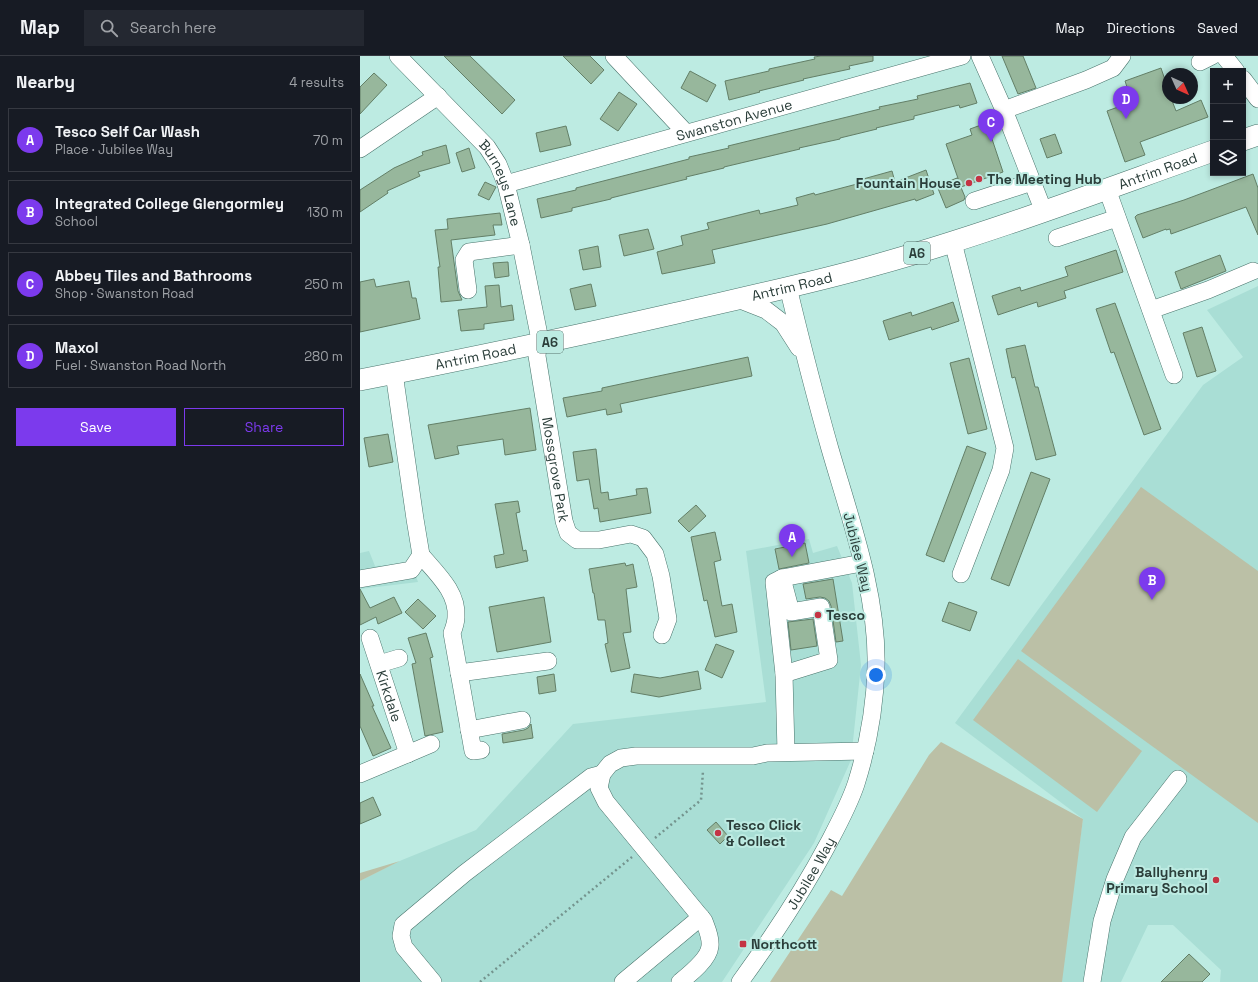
<!DOCTYPE html>
<meta charset="utf-8">
<style>
body{margin:0;font-family:"Space Grotesk",sans-serif;background:#242831;color:#f1f3f6}
.controls{position:absolute;right:12px;top:12px;display:grid;overflow:hidden;border-radius:0px;box-shadow:0 2px 6px #0003}
.controls button{width:36px;height:36px;display:grid;place-items:center;padding:0;border:0;border-bottom:1px solid #363941;background:#171b24;color:#f1f3f6;font:20px sans-serif}
.compass{position:absolute;left:802px;top:12px;width:36px;height:36px;border-radius:50%;background:#171b24;box-shadow:0 2px 6px #0003;rotate:135deg}
.you{position:absolute;left:516px;top:619px;width:14px;height:14px;margin:-10px;border:3px solid #fff;border-radius:50%;background:#1a73e8;box-shadow:0 0 0 6px #1a73e833}
.badge{display:grid;place-items:center;width:26px;height:26px;border-radius:50%;background:#7c3aed;color:#fff;font-size:13px;font-weight:700}
.pin{position:absolute;translate:-50% -33px;filter:drop-shadow(0 1px 2px #0008)}
.pin::after{content:'';position:absolute;top:21px;width:14px;height:12px;background:inherit;clip-path:polygon(0 0,100% 0,50% 100%)}
.list{margin:0;padding:0;list-style:none}
h2{display:flex;justify-content:space-between;align-items:center;height:52px;margin:0;padding:0 16px;font-size:17px}
h2 small{font-size:13px;font-weight:400;color:#9ea1a6}
.list li{display:grid;grid-template-columns:26px 1fr auto;gap:12px;align-items:center;box-sizing:border-box;height:64px;margin:0 8px 8px;padding:0 8px;border:1px solid #363941;border-radius:0px}
.list b{display:block;font-size:15px;white-space:nowrap}
.list p{margin:0;font-size:13px;white-space:nowrap;color:#9ea1a6}
.list em{font-size:13px;font-style:normal;color:#9ea1a6}
.actions{display:flex;gap:8px;padding:12px 16px}
.actions a{flex:1;padding:9px 0;border:1px solid #7c3aed;border-radius:0px;text-align:center;font-size:14px;color:#7c3aed}
.actions .main{background:#7c3aed;color:#fff}
.icon{flex:none;width:22px;height:22px;fill:none;stroke:currentColor;stroke-width:2;stroke-linecap:round;stroke-linejoin:round}
.map{position:relative;flex:none;width:898px;height:926px;overflow:hidden}
header{display:flex;align-items:center;gap:24px;box-sizing:border-box;height:56px;padding:0 20px;background:#171b24;border-bottom:1px solid #363941}
header strong{font-size:19px}
nav{display:flex;gap:22px;margin-inline-start:auto;font-size:14px}
.search{width:280px;height:36px;background:#242831;display:flex;align-items:center;gap:10px;box-sizing:border-box;padding:0 14px;border-radius:0px;color:#9ea1a6;font-size:15px}
main{display:flex}
aside{flex:1;background:#171b24}
.map>svg:first-child{display:block}
</style>
<header>
<strong>Map</strong>
<div class="search"><svg class="icon" aria-label="search" viewBox="0 0 24 24"><circle cx="10" cy="10" r="6"/><path d="M15 15l6 6"/></svg>Search here</div>
<nav><a>Map</a><a>Directions</a><a>Saved</a></nav>
</header>
<main>
<aside>
<h2>Nearby<small>4 results</small></h2>
<ul class="list">
<li><span class="badge">A</span><div><b>Tesco Self Car Wash</b><p>Place · Jubilee Way</p></div><em>70 m</em></li>
<li><span class="badge">B</span><div><b>Integrated College Glengormley</b><p>School</p></div><em>130 m</em></li>
<li><span class="badge">C</span><div><b>Abbey Tiles and Bathrooms</b><p>Shop · Swanston Road</p></div><em>250 m</em></li>
<li><span class="badge">D</span><div><b>Maxol</b><p>Fuel · Swanston Road North</p></div><em>280 m</em></li>
</ul>
<div class="actions"><a class="main">Save</a><a>Share</a></div>
</aside>
<div class="map">
<svg width="898" height="926" viewBox="0 0 898 926">
<rect width="100%" height="100%" fill="#bdebe2"/>
<!-- built -->
<g fill="#a9ded5">
<path d="M898,230V926H860L861,914L813,869H788L761,926H700L723,763L595,667L843,329L883,301L847,254Z"/>
<path d="M449,483L453,497L477,490L492,527L501,609L491,704L454,787L362,926H0V825L42,804L116,774L213,668L406,646L386,495Z"/>
<path d="M9,495L15,510L52,508L58,526L0,533V497Z"/>
</g>
<!-- green -->
<g fill="#bbc0a6">
<path d="M781,431L898,515V767L661,595Z"/>
<path d="M658,603L782,695L737,756L613,664Z"/>
<path d="M581,686L723,763L702,926H410L471,834L482,840L569,699Z"/>
<path d="M40,805L0,825V817Z"/>
</g>
<!-- building -->
<g fill="#97b79c" stroke="#637f67">
<path d="M84,0H110L155,44L142,58Z"/>
<path d="M203,0H230L244,14L231,28Z"/>
<path d="M461,0H513V5L489,10L490,13L443,23L444,24L399,35L400,36L369,44L365,25L409,15V13L455,3L454,1Z"/>
<path d="M642,0H663L676,32L658,38Z"/>
<path d="M801,12L808,33V42H811L816,55L841,44L848,61L780,86L785,99L765,106L747,55L772,46L765,25Z"/>
<path d="M330,15L356,29L347,46L321,32Z"/>
<path d="M14,17L27,29L0,58V31Z"/>
<path d="M610,27L617,47L600,52L599,49L554,60V63L516,72L517,73L480,82V83L439,92L440,93L364,111V112L326,121L327,123L251,142V143L212,152V155L181,162L177,143L216,134V132L329,103V101L369,92L368,90L520,53L519,51L558,43L557,40Z"/>
<path d="M259,36L277,48L258,75L240,63Z"/>
<path d="M621,69L623,76L629,74L643,116L601,131L586,88L612,79L610,73Z"/>
<path d="M206,70L211,89L180,96L176,77Z"/>
<path d="M695,78L702,97L687,102L680,83Z"/>
<path d="M86,89L90,107L58,116L60,120L27,135L28,137L0,156V134L34,112L63,99L62,96Z"/>
<path d="M109,92L115,112L102,116L96,97Z"/>
<path d="M566,114L574,138L556,145L555,143L467,168L352,194L355,207L302,218L297,196L323,189L321,180L349,173L347,167L399,154L400,158L438,149L436,142L454,137L455,139L497,128L496,125L532,115L535,126Z"/>
<path d="M893,118L898,132V179L886,151L811,178L810,173L806,174V173L783,182L775,161L777,159L824,144Z"/>
<path d="M597,122L605,141L604,144L586,152L577,130Z"/>
<path d="M125,126L136,131L129,144L118,139Z"/>
<path d="M140,157L142,169H133L135,179L91,184L98,235L102,244L81,246L78,211H80L75,174L88,173L87,163Z"/>
<path d="M288,173L294,193L264,200L259,179Z"/>
<path d="M238,190L241,211L223,214L219,194Z"/>
<path d="M756,194L763,216L704,235L706,242L678,251L677,246L638,259L632,240L660,231L661,235L708,220L705,211Z"/>
<path d="M860,199L866,215L821,233L815,216Z"/>
<path d="M148,206L149,220L135,222L133,207Z"/>
<path d="M14,223L16,231L49,225L52,242H56L60,263L0,276V226Z"/>
<path d="M231,228L236,250L215,254L210,233Z"/>
<path d="M139,229L141,251L152,249L154,264L124,268V273L101,275L98,254L127,251L125,230Z"/>
<path d="M593,246L599,265L572,274L571,271L529,284L523,265L551,256L552,260Z"/>
<path d="M755,247L801,373L784,379L754,296L751,297L736,253Z"/>
<path d="M842,271L856,315L837,321L823,277Z"/>
<path d="M665,289L675,331H678L696,399L676,404L655,321L652,322L646,293Z"/>
<path d="M388,301L392,320L260,348L262,356L247,359L246,353L207,361L203,342L242,335V332Z"/>
<path d="M609,302L627,373L608,378L590,307Z"/>
<path d="M170,352L176,394L145,399L143,383L97,390L99,398L75,403L68,369Z"/>
<path d="M28,378L33,406L9,411L4,382Z"/>
<path d="M607,390L626,397L584,506L566,499Z"/>
<path d="M236,393L241,437L248,436L249,444L277,439L276,433L287,432L291,457L240,466L238,452L234,453L229,423L217,425L213,396Z"/>
<path d="M671,416L690,423L649,530L631,523Z"/>
<path d="M158,445L160,456L156,457L160,479L163,495L166,494L168,505L136,512L134,500L144,498L135,448Z"/>
<path d="M336,449L346,460L329,476L318,465Z"/>
<path d="M355,476L361,504L354,506L362,550L372,548L377,576L355,581L347,544L344,545L331,481Z"/>
<path d="M445,487L449,507L419,513L415,493Z"/>
<path d="M265,507L266,510L273,508L277,531L266,533L271,576L263,577L270,612L251,616L245,588L248,587L245,564H238L234,537H233L229,513Z"/>
<path d="M473,523L483,585L476,586L471,550L469,545L465,542L460,541L446,543L443,528Z"/>
<path d="M0,533L10,552L34,541L42,557L18,568L16,561L0,569Z"/>
<path d="M184,541L191,586L137,596L129,551Z"/>
<path d="M58,543L76,560L63,573L45,556Z"/>
<path d="M589,546L617,556L610,575L582,565Z"/>
<path d="M453,563L457,590L431,594L428,566Z"/>
<path d="M66,577L73,601L70,602L83,676L65,680L52,608L56,607L48,582Z"/>
<path d="M356,588L374,595L362,622L345,614Z"/>
<path d="M338,615L341,633L299,641L271,636L274,618L300,622Z"/>
<path d="M0,618L14,650H12L31,692L13,700L0,670Z"/>
<path d="M194,618L196,635L179,638L177,621Z"/>
<path d="M171,668L173,682L143,687L142,678L164,674L168,672Z"/>
<path d="M13,741L21,759L0,768V747Z"/>
<path d="M356,766L368,780L360,788L347,774Z"/>
<path d="M829,898L850,918L842,926H801Z"/>
</g>
<g fill="none" stroke-linecap="round" stroke-linejoin="round">
<!-- minor casing -->
<g stroke="#49746c" stroke-width="18">
<g id="minor">
<path id="s1" d="M38,0L127,91L138,108L146,128L161,189L179,279L177,300L204,465L208,477L217,484H239L271,478L283,482L295,498L301,520L308,563L302,579"/>
<path d="M254,0L326,77"/>
<path d="M620,0L644,54L684,156"/>
<path d="M864,0L876,15"/>
<path d="M840,6L852,0"/>
<path d="M883,23L898,43"/>
<path d="M644,54L726,24L753,12L762,0"/>
<path d="M0,93L78,40"/>
<path id="s2" d="M146,128L602,0"/>
<path d="M747,133L814,319"/>
<path d="M614,145L672,126"/>
<path d="M697,182L757,162"/>
<path d="M593,186L645,392L641,414L601,518"/>
<path d="M108,234L104,204L109,196L161,189"/>
<path d="M378,243L406,254L423,267L439,292"/>
<path d="M791,254L848,234L893,215"/>
<path d="M61,499C76,517 98,536 96,561C96,566 94,572 92,577L113,695L121,694"/>
<path d="M422,522L431,556L461,551L469,604L424,618"/>
<path d="M0,523L51,514L61,499L55,463L34,317"/>
<path id="s3" d="M10,582L48,698"/>
<path d="M19,608L39,602"/>
<path d="M99,617L188,605"/>
<path d="M109,674L162,664"/>
<path d="M426,696L424,618L414,526L422,522L502,507"/>
<path d="M0,718L71,688"/>
<path d="M73,926L44,891L41,880L43,869L105,817L231,721L242,718"/>
<path d="M263,926L341,861"/>
<path d="M320,926C330,918 349,903 350,890C351,881 347,873 344,865L246,746L239,732L242,718L250,708L261,702L276,700H393L407,697L505,695"/>
<path id="s4" d="M380,926C412,882 442,837 468,788C478,769 489,749 496,728C508,690 515,651 516,611C518,539 490,462 470,393C455,340 441,285 428,231"/>
<path d="M732,926L742,865L755,823L773,781L818,723"/>
</g>
</g>
<!-- major casing -->
<g stroke="#49746c" stroke-width="22">
<g id="major">
<path d="M883,84L898,79"/>
<path id="s5" d="M0,324C106,303 212,281 317,257C382,242 448,228 512,210C628,178 740,135 853,95"/>
</g>
</g>
<!-- path -->
<g stroke="#74948e" stroke-width="2.5" stroke-dasharray="2 3" stroke-linecap="butt">
<path d="M295,782L341,744L343,715"/>
<path d="M120,926L272,801"/>
</g>
<!-- minor -->
<use href="#minor" stroke="#fff" stroke-width="17"/>
<!-- major -->
<use href="#major" stroke="#fff" stroke-width="21"/>
</g>
<!-- markers -->
<g fill="#c43444" stroke="#bdebe2" stroke-width="1.5">
<circle cx="619" cy="123" r="4"/>
<circle cx="609" cy="127" r="4"/>
<circle cx="458" cy="559" r="4"/>
<circle cx="358" cy="777" r="4"/>
<circle cx="856" cy="824" r="4"/>
<rect x="379" y="884" width="8" height="8" rx="2"/>
</g>
<g text-anchor="middle" dominant-baseline="central" stroke-width="4" stroke-linejoin="round" paint-order="stroke">
<!-- shield labels -->
<g fill="#bdebe2" stroke="#57726c" stroke-width="1">
<rect x="544" y="186" width="26" height="22" rx="3"/>
<rect x="177" y="275" width="26" height="22" rx="3"/>
</g>
<g font-size="13" font-weight="bold" fill="#2b3e3a">
<text x="557" y="197">A6</text>
<text x="190" y="286">A6</text>
</g>
<!-- street labels -->
<g font-size="14" fill="#2b3e3a" stroke="#bdebe2">
<text stroke="none"><textPath href="#s2" startOffset="237">Swanston Avenue</textPath></text>
<text stroke="none"><textPath href="#s5" startOffset="826">Antrim Road</textPath></text>
<text stroke="none"><textPath href="#s1" startOffset="166">Burneys Lane</textPath></text>
<text stroke="none"><textPath href="#s5" startOffset="442">Antrim Road</textPath></text>
<text stroke="none"><textPath href="#s5" startOffset="118">Antrim Road</textPath></text>
<text stroke="none"><textPath href="#s1" startOffset="460">Mossgrove Park</textPath></text>
<text transform="translate(498 496) rotate(76)">Jubilee Way</text>
<text stroke="none"><textPath href="#s3" startOffset="61">Kirkdale</textPath></text>
<text stroke="none"><textPath href="#s4" startOffset="130">Jubilee Way</textPath></text>
</g>
<!-- poi labels -->
<g font-size="14" font-weight="bold" fill="#2b3e3a" stroke="#bdebe2" text-anchor="start">
<text x="627" y="123">The Meeting Hub</text>
<text x="601" y="127" text-anchor="end">Fountain House</text>
<text x="466" y="559">Tesco</text>
<text x="366" y="769">Tesco Click<tspan x="366" dy="16">&amp; Collect</tspan></text>
<text x="848" y="816" text-anchor="end">Ballyhenry<tspan x="848" dy="16">Primary School</tspan></text>
<text x="391" y="888">Northcott</text>
</g>
</g>
</svg>
<div class="controls">
<button>+</button>
<button>−</button>
<button><svg class="icon" aria-label="layers" viewBox="0 0 24 24"><path d="M12 4l9 5-9 5-9-5zM3 14l9 5 9-5"/></svg></button>
</div>
<svg class="compass" viewBox="-18 -18 36 36"><path d="M0-13l5 13h-10z" fill="#e53935"/><path d="M0 13l5-13h-10z" fill="#9ea1a6"/></svg>
<div class="you"></div>
<div class="pin badge" style="left:432px;top:501px">A</div>
<div class="pin badge" style="left:792px;top:544px">B</div>
<div class="pin badge" style="left:631px;top:86px">C</div>
<div class="pin badge" style="left:766px;top:63px">D</div>
</div>
</main>
